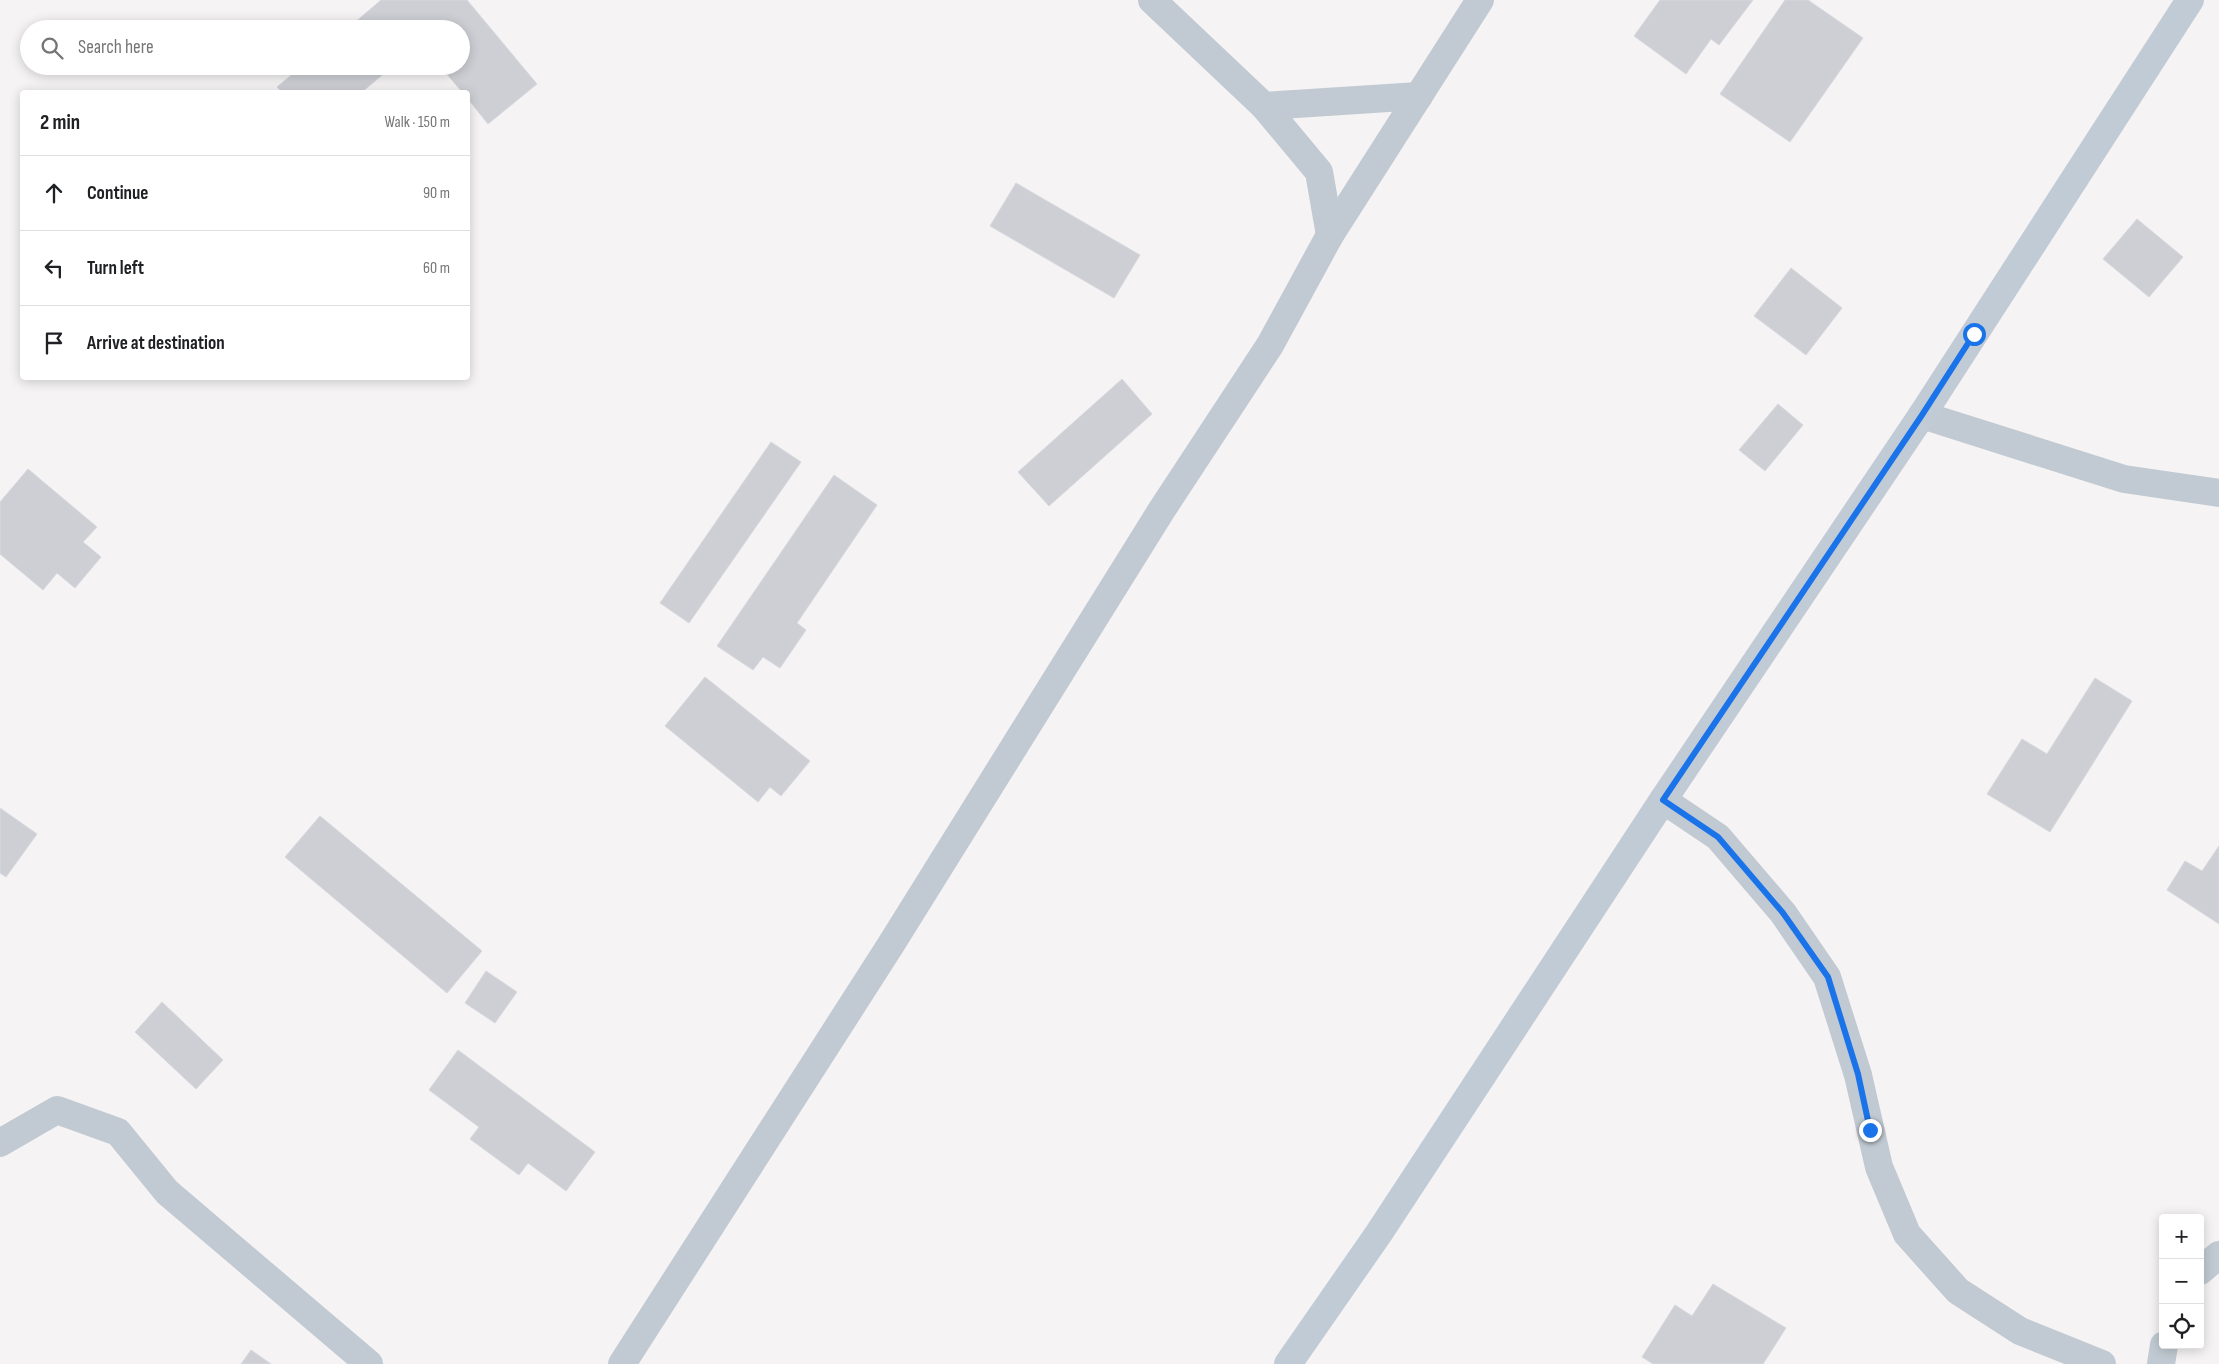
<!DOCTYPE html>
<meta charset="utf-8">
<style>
body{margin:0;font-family:"Sofia Sans Condensed",sans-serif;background:#f6f6f6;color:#202124}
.controls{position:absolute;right:15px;bottom:15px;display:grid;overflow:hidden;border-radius:5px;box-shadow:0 2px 12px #0003}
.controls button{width:45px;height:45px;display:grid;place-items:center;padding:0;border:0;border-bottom:1px solid #e0e0e0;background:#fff;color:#202124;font:25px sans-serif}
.stop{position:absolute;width:15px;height:15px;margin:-11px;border:4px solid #1a73e8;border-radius:50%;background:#fff}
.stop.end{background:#1a73e8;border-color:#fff;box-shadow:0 1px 5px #0008}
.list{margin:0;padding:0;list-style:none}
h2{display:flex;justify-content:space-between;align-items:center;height:65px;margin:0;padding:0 20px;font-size:21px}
h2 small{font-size:16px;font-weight:400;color:#757577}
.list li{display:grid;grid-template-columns:32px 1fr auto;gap:15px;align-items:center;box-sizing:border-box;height:75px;padding:0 20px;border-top:1px solid #e0e0e0}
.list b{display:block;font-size:19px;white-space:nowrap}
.list em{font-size:16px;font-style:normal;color:#757577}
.icon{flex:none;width:28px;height:28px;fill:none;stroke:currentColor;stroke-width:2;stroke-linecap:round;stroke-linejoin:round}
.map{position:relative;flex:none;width:2219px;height:1364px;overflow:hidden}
.search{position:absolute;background:#fff;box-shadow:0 2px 12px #0003;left:20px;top:20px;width:450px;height:55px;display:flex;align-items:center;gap:12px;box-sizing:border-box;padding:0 18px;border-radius:28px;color:#757577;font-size:19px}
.panel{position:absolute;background:#fff;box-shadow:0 2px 12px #0003;left:20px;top:90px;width:450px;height:290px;border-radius:5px}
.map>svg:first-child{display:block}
</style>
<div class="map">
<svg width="2219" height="1364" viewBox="0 0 2219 1364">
<rect width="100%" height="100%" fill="#f5f3f3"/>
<!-- building -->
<g fill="#cdcfd5" stroke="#d7d9de">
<path d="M381,0H467L537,84L488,124L468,99V92H462L440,66H461V29H347Z"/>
<path d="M1660,0H1753L1719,45L1711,39L1686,74L1634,36Z"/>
<path d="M1785,0H1808L1863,38L1790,142L1720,94Z"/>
<path d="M302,66H393L362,92H282L277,87Z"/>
<path d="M1016,183L1140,255L1114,298L990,226Z"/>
<path d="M2137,219L2183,257L2149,297L2103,259Z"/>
<path d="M1791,268L1842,308L1806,355L1754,316Z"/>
<path d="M1122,379L1152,414L1049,506L1018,472Z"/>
<path d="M1778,404L1803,425L1765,471L1739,450Z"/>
<path d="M771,442L801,462L689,623L660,603Z"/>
<path d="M28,469L97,527L83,542L101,557L75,588L57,573L43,590L0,554V502Z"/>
<path d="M834,475L877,505L797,623L806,630L780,668L763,657L753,670L717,646Z"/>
<path d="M705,677L810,761L781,796L770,787L758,802L665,726Z"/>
<path d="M2095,678L2132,701L2050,832L1987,794L2022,739L2047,754Z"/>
<path d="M0,808L37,834L6,877L0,873Z"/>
<path d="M320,816L482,951L447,993L285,857Z"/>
<path d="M2219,846V924L2167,890L2185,861L2202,871Z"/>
<path d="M486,971L517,992L495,1023L465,1003Z"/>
<path d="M162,1002L223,1060L196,1089L135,1032Z"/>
<path d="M458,1050L595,1152L566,1191L528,1163L519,1175L470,1139L479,1127L429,1090Z"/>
<path d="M1713,1284L1786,1328L1763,1364H1653L1642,1357L1675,1305L1692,1316Z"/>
<path d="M251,1350L271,1364H241Z"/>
</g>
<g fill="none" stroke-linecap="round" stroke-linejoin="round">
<!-- street -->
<g stroke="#c1cad2" stroke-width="28">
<path d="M1152,0L1264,106L1319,172L1330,235"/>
<path d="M1264,106L1419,96"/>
<path d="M1922,415L2124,479L2219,493"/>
<path d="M1663,800L1718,837L1783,913L1827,977L1858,1075L1879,1167L1907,1234L1958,1291L2020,1331L2102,1364"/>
<path d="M0,1143L57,1110L118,1132L167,1192L369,1364"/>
<path d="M2200,1271L2219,1255"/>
<path d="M622,1364L890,946L1161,511L1270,345L1330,235L1480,0"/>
<path d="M2161,1364L2164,1345"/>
</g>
<!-- secondary -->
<path stroke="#c1cbd6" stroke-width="28" d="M1288,1364L1379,1233L1663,800L1922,415L2190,0"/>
</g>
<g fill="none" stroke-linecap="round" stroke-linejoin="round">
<!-- route -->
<path stroke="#1a73e8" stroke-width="6" d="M1870,1130L1858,1074L1828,977L1783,913L1718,837L1663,800L1922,415L1974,334"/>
</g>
</svg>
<div class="controls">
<button>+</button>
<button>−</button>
<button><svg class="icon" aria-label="locate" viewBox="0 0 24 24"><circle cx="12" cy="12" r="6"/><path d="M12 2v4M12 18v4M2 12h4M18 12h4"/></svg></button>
</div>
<div class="stop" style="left:1974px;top:334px"></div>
<div class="stop end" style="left:1870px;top:1130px"></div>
<div class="search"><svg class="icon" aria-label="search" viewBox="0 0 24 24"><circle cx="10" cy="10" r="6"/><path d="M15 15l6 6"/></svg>Search here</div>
<section class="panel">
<h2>2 min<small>Walk · 150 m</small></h2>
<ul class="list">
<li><svg class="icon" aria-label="ahead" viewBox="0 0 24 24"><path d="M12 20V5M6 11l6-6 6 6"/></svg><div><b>Continue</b></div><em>90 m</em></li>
<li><svg class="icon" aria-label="left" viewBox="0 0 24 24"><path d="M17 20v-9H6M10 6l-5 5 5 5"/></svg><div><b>Turn left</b></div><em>60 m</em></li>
<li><svg class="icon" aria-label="arrive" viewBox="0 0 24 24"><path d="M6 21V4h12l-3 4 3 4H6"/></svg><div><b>Arrive at destination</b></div></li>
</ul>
</section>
</div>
